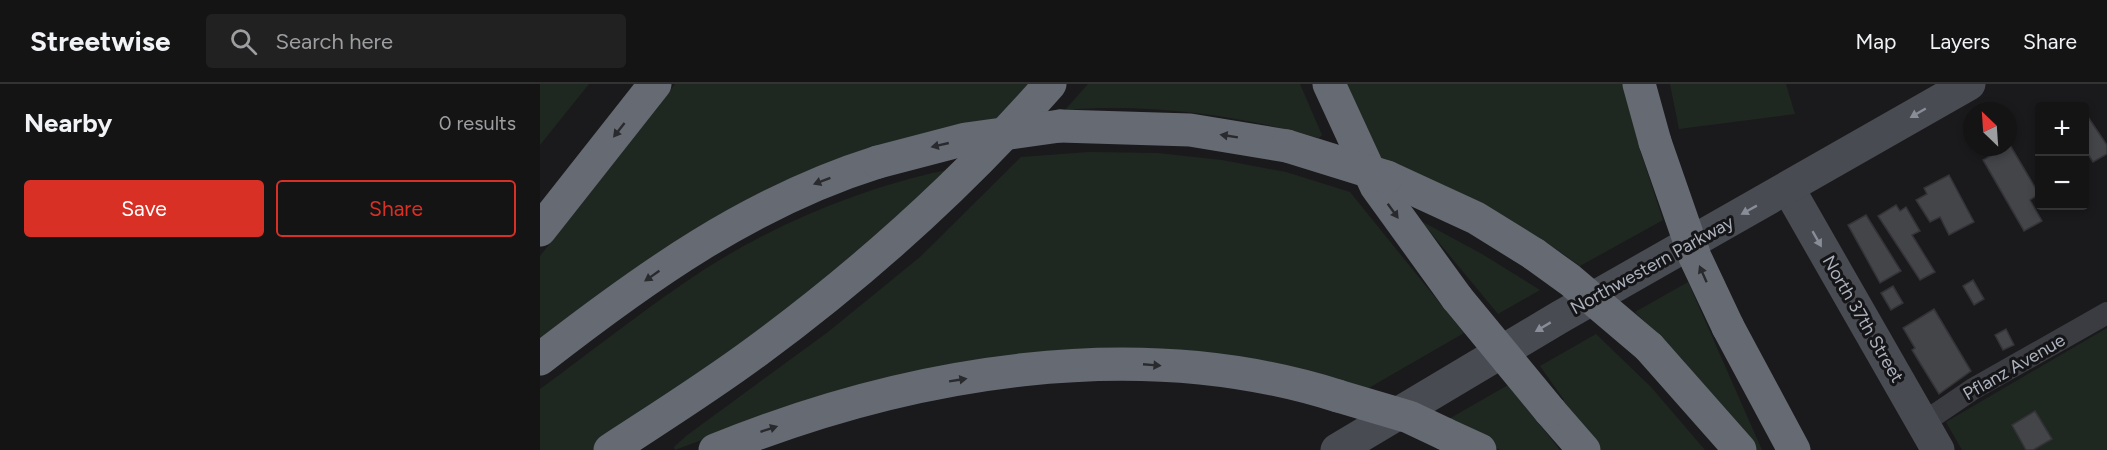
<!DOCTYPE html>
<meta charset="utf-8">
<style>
body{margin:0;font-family:Figtree,sans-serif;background:#212122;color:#f1f3f6}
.controls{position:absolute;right:18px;top:18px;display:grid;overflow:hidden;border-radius:6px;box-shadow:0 3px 9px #0003}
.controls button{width:54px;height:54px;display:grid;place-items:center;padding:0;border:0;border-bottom:2px solid #333334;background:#141415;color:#f1f3f6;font:30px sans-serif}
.compass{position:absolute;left:1423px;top:18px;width:54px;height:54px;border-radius:50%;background:#141415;box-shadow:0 3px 9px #0003;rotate:335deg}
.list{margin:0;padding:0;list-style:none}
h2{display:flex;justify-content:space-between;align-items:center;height:78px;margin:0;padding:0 24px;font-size:26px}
h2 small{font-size:20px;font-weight:400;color:#9d9ea0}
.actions{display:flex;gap:12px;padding:18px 24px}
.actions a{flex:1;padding:14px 0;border:2px solid #d93025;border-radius:6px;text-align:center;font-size:21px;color:#d93025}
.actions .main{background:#d93025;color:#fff}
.icon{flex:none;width:33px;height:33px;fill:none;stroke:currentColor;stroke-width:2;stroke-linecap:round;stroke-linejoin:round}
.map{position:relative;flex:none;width:1567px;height:366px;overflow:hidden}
header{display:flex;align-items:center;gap:36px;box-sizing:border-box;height:84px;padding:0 30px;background:#141415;border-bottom:2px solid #333334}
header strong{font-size:28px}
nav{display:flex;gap:33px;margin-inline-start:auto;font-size:21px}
.search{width:420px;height:54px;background:#212122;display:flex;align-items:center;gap:15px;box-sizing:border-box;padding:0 21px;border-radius:6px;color:#9d9ea0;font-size:22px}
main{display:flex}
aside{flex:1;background:#141415}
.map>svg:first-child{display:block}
</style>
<header>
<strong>Streetwise</strong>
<div class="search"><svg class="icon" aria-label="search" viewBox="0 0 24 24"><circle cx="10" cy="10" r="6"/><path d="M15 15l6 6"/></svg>Search here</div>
<nav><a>Map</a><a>Layers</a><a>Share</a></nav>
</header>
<main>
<aside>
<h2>Nearby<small>0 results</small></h2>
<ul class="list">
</ul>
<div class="actions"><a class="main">Save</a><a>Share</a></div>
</aside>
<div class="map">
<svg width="1567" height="366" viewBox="0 0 1567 366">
<rect width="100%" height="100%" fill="#1a1a1c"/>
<!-- green -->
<g fill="#1f2820">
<path d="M0,0H49L0,61Z"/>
<path d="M135,0H502L472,31L424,41L242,98L207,115L159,143L0,257V172Z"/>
<path d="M548,0H760L782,51L779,54C698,31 609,19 525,26Z"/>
<path d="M798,0H1084L1100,66L1123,136L1040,182C975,135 907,100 834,71Z"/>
<path d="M1130,0H1246L1255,30L1139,45Z"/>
<path d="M549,68L617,69L682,76L746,88L810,108L924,249L827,305L659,275L207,339L135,366L134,363L146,352L288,248L380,173L481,73Z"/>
<path d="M426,82L375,129L72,355L54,366H0V305C55,265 108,222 165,185C244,135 334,99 426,82Z"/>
<path d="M881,137L942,170L1000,206L958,230Z"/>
<path d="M1148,198L1222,366H1213L1141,282L1145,278L1095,228Z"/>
<path d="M1567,244V366H1422L1406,338Z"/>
<path d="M1056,250L1111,303L1165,366H1059L1021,319L1024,316L1000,282Z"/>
<path d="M968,301L1020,366H960L907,336Z"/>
</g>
<!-- building -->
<g fill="#444549" stroke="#343438" stroke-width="1.5">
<path d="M1548,33L1567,61V70L1553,78L1544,64V35Z"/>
<path d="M1470,61L1499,110L1490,116L1502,137L1484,147L1443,76Z"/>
<path d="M1409,91L1434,138L1409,151L1400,133L1390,138L1376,116L1387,110L1384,104Z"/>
<path d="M1356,121L1360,127L1366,123L1380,147L1372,151L1395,188L1380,196L1338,132Z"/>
<path d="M1326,131L1361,187L1340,199L1308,141Z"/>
<path d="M1433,196L1444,215L1434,221L1423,202Z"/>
<path d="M1353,202L1363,219L1351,226L1341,209Z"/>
<path d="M1394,225L1431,287L1399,310L1372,266L1375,264L1363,244Z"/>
<path d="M1466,245L1474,261L1463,266L1455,251Z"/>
<path d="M1495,327L1512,355L1493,366H1486L1472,341Z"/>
</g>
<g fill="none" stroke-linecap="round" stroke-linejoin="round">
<!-- street -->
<path stroke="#3a3c42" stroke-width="22" d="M1383,339L1433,305L1567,229"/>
<!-- secondary -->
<g stroke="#484b52" stroke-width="33">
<path d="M1248,104L1398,366"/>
<path d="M797,366L1020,233L1429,0"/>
</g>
<!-- highway -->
<g stroke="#666a73" stroke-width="33">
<path d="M789,0L836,102L917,214"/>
<path d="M1099,0L1115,58"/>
<path d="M520,42L650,46L747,62"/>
<path d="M847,93L936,134L994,170"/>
<path d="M0,146L115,0"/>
<path d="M1188,243L1254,366"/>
<path d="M1109,263L1200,366"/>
<path d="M0,275C104,194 210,118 338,78"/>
<path d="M1010,327L1044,366"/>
<path d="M905,350L940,366"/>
<path d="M70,366C119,334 170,302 217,267C323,189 423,99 510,0"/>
<path d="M175,366C367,288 596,248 798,312"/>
</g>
<!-- highway-bridge -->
<g stroke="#666a73" stroke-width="33">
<path d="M1115,58L1155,173L1188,243"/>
<path d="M747,62L847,93"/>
<path d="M338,78L426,55L520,42"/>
<path d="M994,170L1030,196L1109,263"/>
<path d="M917,214L1010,327"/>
<path d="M798,312L869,333L905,350"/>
</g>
</g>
<!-- one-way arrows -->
<defs><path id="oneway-solid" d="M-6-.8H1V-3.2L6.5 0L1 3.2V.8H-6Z" transform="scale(1.5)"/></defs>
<g fill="#888d98">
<use href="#oneway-solid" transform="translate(1378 29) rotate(150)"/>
<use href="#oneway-solid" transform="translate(1209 126) rotate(151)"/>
<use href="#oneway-solid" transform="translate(1277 155) rotate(60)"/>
<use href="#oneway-solid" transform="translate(1003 243) rotate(149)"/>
</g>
<g fill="#292a2e">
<use href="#oneway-solid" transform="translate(79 46) rotate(128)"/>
<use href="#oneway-solid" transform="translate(689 52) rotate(-171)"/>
<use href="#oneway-solid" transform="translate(400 61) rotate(167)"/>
<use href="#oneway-solid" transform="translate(282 97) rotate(159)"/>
<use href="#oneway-solid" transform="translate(853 127) rotate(54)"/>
<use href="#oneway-solid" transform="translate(1163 190) rotate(-114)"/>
<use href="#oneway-solid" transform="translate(112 192) rotate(145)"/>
<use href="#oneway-solid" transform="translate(612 281) rotate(5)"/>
<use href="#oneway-solid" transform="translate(418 296) rotate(-9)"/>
<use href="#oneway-solid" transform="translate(229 345) rotate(-18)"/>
</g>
<g text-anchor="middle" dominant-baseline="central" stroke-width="6" stroke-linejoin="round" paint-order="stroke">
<!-- street labels -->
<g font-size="18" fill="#abb1bd" stroke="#151517">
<text transform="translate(1112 181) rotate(-29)">Northwestern Parkway</text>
<text transform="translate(1323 235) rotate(60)">North 37th Street</text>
<text transform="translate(1474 283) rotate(-30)">Pflanz Avenue</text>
</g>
</g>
</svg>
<div class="controls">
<button>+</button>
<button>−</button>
</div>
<svg class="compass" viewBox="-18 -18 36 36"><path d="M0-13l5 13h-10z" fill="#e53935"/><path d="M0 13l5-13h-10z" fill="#9d9ea0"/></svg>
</div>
</main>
